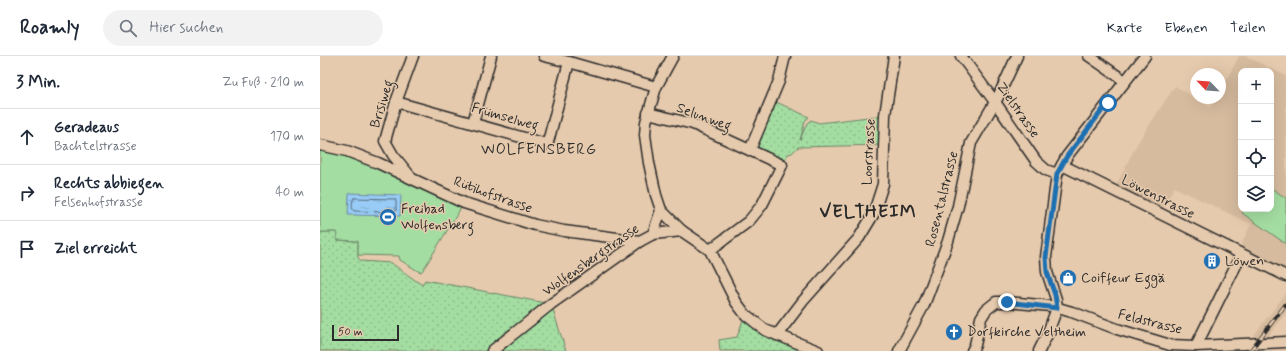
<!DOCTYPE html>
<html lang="de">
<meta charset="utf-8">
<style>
body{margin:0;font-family:Mynerve,sans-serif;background:#f2f2f3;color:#1f2937}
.controls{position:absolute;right:12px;top:12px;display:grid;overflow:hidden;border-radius:8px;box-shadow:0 4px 16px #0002}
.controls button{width:36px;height:36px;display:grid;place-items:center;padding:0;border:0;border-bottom:1px solid #e0e1e3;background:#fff;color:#1f2937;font:20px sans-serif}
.compass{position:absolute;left:870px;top:12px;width:36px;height:36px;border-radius:50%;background:#fff;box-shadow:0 4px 16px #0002;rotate:295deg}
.scale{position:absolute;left:12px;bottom:10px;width:67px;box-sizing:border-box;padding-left:4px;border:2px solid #2b2b2b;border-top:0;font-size:11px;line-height:14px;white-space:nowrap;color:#2b2b2b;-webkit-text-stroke:3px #e6caad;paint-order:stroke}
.stop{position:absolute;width:12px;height:12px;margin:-9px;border:3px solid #1f6fb2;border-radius:50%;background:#fff}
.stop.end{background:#1f6fb2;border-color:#fff;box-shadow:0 1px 4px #0008}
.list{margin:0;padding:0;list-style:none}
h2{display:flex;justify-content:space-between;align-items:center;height:52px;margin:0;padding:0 16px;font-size:17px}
h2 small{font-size:13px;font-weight:400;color:#747a83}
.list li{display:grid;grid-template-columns:26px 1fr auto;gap:12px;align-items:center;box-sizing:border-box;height:56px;padding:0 16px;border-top:1px solid #e0e1e3}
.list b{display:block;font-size:15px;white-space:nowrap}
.list p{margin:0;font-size:13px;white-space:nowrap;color:#747a83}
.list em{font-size:13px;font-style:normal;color:#747a83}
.icon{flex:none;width:22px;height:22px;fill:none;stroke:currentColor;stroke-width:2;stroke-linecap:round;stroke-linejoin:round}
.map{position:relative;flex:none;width:966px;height:295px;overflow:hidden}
header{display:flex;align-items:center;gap:24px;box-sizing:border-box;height:56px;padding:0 20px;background:#fff;border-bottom:1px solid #e0e1e3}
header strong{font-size:19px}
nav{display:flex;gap:22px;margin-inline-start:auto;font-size:14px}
.search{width:280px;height:36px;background:#f2f2f3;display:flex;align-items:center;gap:10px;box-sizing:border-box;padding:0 14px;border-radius:22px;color:#747a83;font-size:15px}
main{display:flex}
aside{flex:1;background:#fff}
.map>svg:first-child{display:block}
</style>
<header>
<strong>Roamly</strong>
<div class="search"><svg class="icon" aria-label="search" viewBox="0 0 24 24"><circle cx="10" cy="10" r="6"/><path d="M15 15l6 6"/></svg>Hier suchen</div>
<nav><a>Karte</a><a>Ebenen</a><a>Teilen</a></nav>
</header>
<main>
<aside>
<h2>3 Min.<small>Zu Fuß · 210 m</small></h2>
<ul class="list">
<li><svg class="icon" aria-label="ahead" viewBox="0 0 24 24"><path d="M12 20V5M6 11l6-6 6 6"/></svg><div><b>Geradeaus</b><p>Bachtelstrasse</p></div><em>170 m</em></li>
<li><svg class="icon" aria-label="right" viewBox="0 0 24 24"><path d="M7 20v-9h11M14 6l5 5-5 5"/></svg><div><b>Rechts abbiegen</b><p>Felsenhofstrasse</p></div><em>40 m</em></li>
<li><svg class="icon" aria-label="arrive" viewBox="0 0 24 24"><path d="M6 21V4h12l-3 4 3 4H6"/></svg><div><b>Ziel erreicht</b></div></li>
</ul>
</aside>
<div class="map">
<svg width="966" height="295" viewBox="0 0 966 295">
<defs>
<pattern id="green-dots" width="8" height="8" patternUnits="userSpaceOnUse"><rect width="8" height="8" fill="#a4dda1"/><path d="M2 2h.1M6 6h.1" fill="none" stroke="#8dbe8b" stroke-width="1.8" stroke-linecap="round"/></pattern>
<pattern id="water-ripples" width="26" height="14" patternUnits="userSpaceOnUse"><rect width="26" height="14" fill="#98cbf5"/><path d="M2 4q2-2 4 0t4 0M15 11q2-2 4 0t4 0" fill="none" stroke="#83aed2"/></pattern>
</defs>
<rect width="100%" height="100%" fill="#e6caad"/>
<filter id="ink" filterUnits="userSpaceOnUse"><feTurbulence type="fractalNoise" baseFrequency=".025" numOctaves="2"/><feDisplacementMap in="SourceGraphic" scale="8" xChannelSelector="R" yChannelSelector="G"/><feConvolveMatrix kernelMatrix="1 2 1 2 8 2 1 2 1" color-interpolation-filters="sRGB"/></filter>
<g filter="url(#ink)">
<!-- built -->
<g fill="#d6bb9e" fill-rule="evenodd">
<path d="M919,0H926L966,20V220L917,197L931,168L854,131L840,158L794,134L817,88L855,30L890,51L896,42H900V36ZM921,15H951V153H921Z"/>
<path d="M966,237V257L937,295H922Z"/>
</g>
<!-- green -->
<g fill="url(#green-dots)" stroke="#688466">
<path d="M454,45L489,61L485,65L480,84L487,67L491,64L499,67L565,59L564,89L478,91L472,97L468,98L462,109L430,94Z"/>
<path d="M0,176H17V184L38,185V202L41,205L71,207L102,229L105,224L231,248L246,295H0Z"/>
<path d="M425,258L498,295H400L399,284L417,281Z"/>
</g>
<!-- pitch -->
<g fill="#a4dda1" stroke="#688466">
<path d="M0,89L144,147L103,214L101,216L98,215L80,204L79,200L38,199V185L17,184V176H0Z"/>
<path d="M951,132L966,142V188L922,157L925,153H951Z"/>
</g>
<!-- water -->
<path fill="url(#water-ripples)" stroke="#6c8ba4" d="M29,137L81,139L80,160L28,159Z"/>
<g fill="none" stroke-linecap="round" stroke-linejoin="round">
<!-- shore -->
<path stroke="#576b7c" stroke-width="1" d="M34,142L75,143L76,145V155L74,156L34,155C31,152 32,144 34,142Z"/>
<!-- minor casing -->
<g stroke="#2b2b2b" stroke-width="13">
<g id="minor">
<path d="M224,0L249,6L336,31"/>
<path d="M641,0L675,46L716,105L726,114L737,118"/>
<path d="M769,0L805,25"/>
<path d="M76,46L226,88L228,86L249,6"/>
<path d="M328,57L373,68L462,109L442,149L429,165L390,194"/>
<path d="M153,67L171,0"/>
<path d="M0,89L27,95L58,107L144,147L215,169L244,175L320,185"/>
<path d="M430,94L459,25L465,0"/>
<path d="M742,109L966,220"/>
<path d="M90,120L73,99L65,85L76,46L93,0"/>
<path d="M341,154L362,175"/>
<path d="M333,178L362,175L390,194L416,246L425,258L445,274L498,295"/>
<path d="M457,279L483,245L539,182L553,159L563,128L565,59L574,0"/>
<path d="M876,290L921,199"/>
<path d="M172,295L231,248L320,185L333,178L341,154L336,139L329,107L325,79L326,66L336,31L353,0"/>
<path d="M579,295L604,249L628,185L638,150L651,87L678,41L697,0"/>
<path d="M652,295L655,289L661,262L666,254L676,246H687L731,250L752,256L797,273L850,289L876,290L966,286"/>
<path d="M719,295L727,279L737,252L736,243L727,216L726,201L737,118L747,100L825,0"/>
</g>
</g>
<!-- minor -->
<use href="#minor" stroke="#e6caad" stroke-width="10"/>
<!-- rail casing -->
<g stroke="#2b2b2b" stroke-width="4">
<path id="rail" d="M930,295L966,248"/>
</g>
<!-- rail -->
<use href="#rail" stroke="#e6caad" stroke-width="2.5" stroke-dasharray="8" stroke-linecap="butt"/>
</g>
</g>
<g fill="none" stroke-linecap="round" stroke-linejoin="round" filter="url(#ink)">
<!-- route -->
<path stroke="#1f6fb2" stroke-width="5" d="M687,246L737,252L735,239L727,216L726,201L737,118L747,100L788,47"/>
</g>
<!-- icons -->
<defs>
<g id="stadium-disc" transform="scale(0.9)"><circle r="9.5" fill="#1f6fb2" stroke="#e6caad"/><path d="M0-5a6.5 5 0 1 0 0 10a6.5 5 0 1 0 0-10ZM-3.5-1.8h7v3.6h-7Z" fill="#fff"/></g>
<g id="building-disc" transform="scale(0.9)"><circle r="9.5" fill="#1f6fb2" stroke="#e6caad"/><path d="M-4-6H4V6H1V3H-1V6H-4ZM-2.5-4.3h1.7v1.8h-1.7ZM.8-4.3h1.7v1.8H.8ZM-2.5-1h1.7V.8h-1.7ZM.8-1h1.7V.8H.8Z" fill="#fff"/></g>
<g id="shop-disc" transform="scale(0.9)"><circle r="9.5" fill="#1f6fb2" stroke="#e6caad"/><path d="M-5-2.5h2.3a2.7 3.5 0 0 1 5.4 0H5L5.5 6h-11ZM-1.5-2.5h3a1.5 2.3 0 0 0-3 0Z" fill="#fff"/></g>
<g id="church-disc" transform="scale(0.9)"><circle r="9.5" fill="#1f6fb2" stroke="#e6caad"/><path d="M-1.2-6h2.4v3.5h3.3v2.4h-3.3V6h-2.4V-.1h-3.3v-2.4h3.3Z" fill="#fff"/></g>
</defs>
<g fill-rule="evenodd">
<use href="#stadium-disc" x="68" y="161"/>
<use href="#building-disc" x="892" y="205"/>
<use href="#shop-disc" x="748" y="222"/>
<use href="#church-disc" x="634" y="276"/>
</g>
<g text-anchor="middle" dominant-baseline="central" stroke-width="3" stroke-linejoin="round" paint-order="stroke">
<!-- street labels -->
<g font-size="14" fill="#2b2b2b" stroke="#e6caad">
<text transform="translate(62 48) rotate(-73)">Brisiweg</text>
<text transform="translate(698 54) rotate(55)">Zielstrasse</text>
<text transform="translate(185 61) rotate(16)">Frümselweg</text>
<text transform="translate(384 61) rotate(20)">Selunweg</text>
<text transform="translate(549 96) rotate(-87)">Loorstrasse</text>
<text transform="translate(173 139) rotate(20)">Rütihofstrasse</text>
<text transform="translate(838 141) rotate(27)">Löwenstrasse</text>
<text transform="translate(622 143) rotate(-76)">Rosentalstrasse</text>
<text transform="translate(271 204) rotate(-35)">Wolfensbergstrasse</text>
<text transform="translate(830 266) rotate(14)">Feldstrasse</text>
</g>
<!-- poi labels -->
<g font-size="14" fill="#2b2b2b" stroke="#e6caad" text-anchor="start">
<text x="81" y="153">Freibad<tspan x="81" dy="16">Wolfensberg</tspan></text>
<text x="905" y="205">Löwen</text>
<text x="761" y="222">Coiffeur Eggä</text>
<text x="647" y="276">Dorfkirche Veltheim</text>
</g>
<!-- neighbourhood labels -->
<g font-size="15" letter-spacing="1" fill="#2b2b2b" stroke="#e6caad">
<text x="219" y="94">WOLFENSBERG</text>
</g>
<!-- district labels -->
<g font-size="18" font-weight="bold" letter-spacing="1" fill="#2b2b2b" stroke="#e6caad">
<text x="548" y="156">VELTHEIM</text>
</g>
</g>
</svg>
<div class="controls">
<button>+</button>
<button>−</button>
<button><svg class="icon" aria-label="locate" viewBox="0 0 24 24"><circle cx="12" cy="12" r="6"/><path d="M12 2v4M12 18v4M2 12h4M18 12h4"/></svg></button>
<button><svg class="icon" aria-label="layers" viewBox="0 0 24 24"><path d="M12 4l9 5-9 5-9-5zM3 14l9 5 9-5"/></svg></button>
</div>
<svg class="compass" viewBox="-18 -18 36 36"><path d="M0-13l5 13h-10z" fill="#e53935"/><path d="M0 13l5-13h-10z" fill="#747a83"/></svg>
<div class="scale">50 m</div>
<div class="stop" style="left:788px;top:47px"></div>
<div class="stop end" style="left:687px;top:246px"></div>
</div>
</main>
